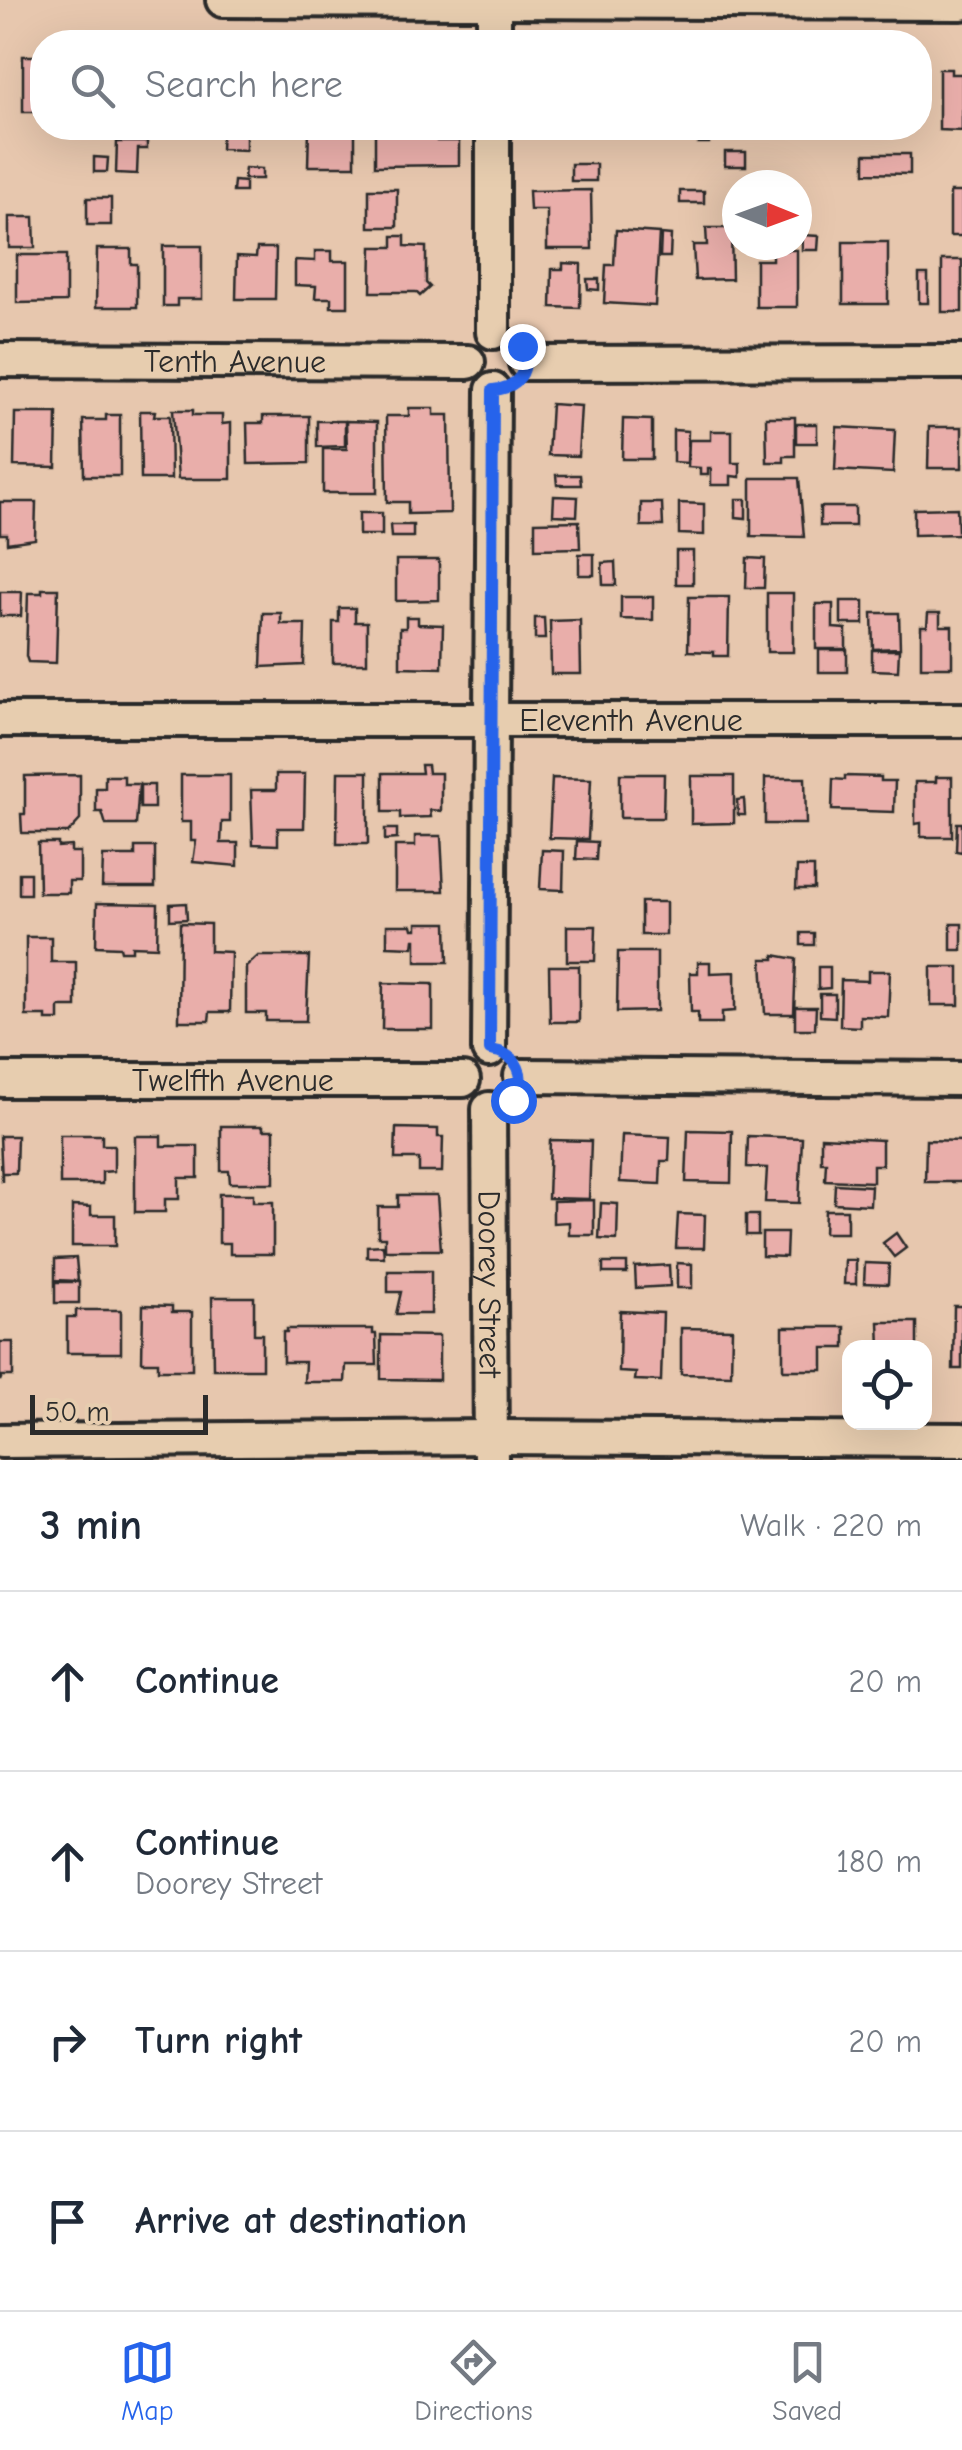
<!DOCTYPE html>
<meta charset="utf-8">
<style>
body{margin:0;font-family:"Comic Neue",sans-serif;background:#f2f2f3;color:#1f2937}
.controls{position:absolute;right:30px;bottom:30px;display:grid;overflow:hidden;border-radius:20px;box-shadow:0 10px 40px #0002}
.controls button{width:90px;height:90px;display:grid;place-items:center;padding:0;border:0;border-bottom:2px solid #e0e1e3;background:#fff;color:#1f2937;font:50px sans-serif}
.compass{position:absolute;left:722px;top:170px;width:90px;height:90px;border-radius:50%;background:#fff;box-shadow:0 10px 40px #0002;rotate:91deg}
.scale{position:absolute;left:30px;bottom:25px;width:178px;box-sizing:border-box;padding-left:10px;border:5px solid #2b2b2b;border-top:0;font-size:28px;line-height:35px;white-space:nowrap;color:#2b2b2b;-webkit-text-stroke:8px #e7cdaf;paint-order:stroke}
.stop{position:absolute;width:30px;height:30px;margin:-22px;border:8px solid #2563eb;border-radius:50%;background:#fff}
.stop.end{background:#2563eb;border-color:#fff;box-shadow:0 2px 10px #0008}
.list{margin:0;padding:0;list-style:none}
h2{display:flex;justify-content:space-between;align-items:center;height:130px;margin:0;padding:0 40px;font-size:42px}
h2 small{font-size:32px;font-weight:400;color:#747a83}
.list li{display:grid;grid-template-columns:65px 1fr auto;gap:30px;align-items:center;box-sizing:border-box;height:180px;padding:0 40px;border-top:2px solid #e0e1e3}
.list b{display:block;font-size:38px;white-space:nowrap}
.list p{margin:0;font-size:32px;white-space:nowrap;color:#747a83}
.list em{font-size:32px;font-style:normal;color:#747a83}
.icon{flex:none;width:55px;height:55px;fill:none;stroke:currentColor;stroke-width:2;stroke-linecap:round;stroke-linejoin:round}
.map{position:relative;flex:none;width:962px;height:1460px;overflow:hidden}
.search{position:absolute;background:#fff;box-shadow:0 10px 40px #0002;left:30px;right:30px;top:30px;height:110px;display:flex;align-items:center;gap:25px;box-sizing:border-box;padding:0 35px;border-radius:40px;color:#747a83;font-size:38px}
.sheet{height:850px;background:#fff}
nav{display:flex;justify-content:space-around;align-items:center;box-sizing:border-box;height:140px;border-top:2px solid #e0e1e3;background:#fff;font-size:28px;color:#747a83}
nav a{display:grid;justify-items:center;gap:5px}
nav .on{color:#2563eb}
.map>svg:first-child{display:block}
</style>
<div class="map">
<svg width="962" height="1460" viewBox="0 0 962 1460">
<rect width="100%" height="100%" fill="#e7c7ae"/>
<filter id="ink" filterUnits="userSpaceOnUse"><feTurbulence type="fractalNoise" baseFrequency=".01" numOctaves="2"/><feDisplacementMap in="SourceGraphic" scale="20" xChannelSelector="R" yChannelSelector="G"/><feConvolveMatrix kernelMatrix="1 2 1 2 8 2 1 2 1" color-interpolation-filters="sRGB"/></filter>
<g filter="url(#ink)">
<!-- building -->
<g fill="#e9aeaa" stroke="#2b2b2b" stroke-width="2.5">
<rect x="23" y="56" width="19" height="56"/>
<path d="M939,69H951V74H962V131L939,130Z"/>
<path d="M222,128H246V150L221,149Z"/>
<path d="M309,128H355V166H308Z"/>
<path d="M375,128H437V141H459V165L375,166Z"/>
<path d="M699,128H709V143H698Z"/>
<path d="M117,142H147V149H138L137,174L116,173Z"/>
<rect x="725" y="152" width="21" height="14"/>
<path d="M865,154H910V174L865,173Z"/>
<path d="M94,157L108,158L107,172H94Z"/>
<rect x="571" y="164" width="25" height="17"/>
<path d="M245,168L262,169V179H244Z"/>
<path d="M234,181L245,182V192H233Z"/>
<rect x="369" y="189" width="28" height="38"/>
<path d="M591,190L592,249H547V210H530L529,191Z"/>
<rect x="680" y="191" width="24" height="12"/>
<rect x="950" y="192" width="12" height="44"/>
<rect x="87" y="198" width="24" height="27"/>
<path d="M9,217H34L35,248H9Z"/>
<path d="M706,228H731L732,279L695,280L693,245H707Z"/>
<path d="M616,230L659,233L655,306L604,303L606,265H614Z"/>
<path d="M661,234L671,235L670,257H660Z"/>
<path d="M802,235L819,236L818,250H802Z"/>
<path d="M393,236H405V246L426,247V283L430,287L420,296L416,292H371L372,247H393Z"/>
<rect x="843" y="242" width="45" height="62"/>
<path d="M163,246H202V299H177V306H163Z"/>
<path d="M257,248H276L275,299H236L237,256L256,257Z"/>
<path d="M97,249H131V264H137V307H96Z"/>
<path d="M772,250H797V307H756V260H772Z"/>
<path d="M315,251H332V261H348V307H331V298H315L316,286L295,285V260L315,261Z"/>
<path d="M17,255H66V302L17,303Z"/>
<rect x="942" y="260" width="20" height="52"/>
<path d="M563,263L581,264L580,308L551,307L552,269H563Z"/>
<rect x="919" y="274" width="9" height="29"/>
<path d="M587,279H599V290L588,289Z"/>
<path d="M551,404L581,406L578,456L548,455Z"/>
<path d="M409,408H434V415H449L450,513L408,514V502H387L386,416H409Z"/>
<path d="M173,410H193V415H222V424L231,423V479H178Z"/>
<path d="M140,411H155L154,416H170L171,479H141Z"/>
<path d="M15,413H57L56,467L14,466Z"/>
<path d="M106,415H120V476H84L83,420H106Z"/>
<path d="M263,416H309V463L248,464L247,423H263Z"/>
<path d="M766,417H795V456H784V462H767Z"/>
<path d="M623,419L652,420V459H622Z"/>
<path d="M317,421H345V446L317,447Z"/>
<path d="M346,421L377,422V493H323V449H347Z"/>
<rect x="796" y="424" width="21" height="19"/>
<path d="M837,427L895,430L893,473L835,470Z"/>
<path d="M929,427H962V468H928Z"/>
<path d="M673,430L688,431L687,463L673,462Z"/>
<path d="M711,431H732V463H740V477L731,476V485H711V468H708V475H700V468L688,467L689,440H711Z"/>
<path d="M556,475H580L581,485H557Z"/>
<path d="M751,478H799L804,537L751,536Z"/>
<path d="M554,496L578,497L577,516L553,515Z"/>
<path d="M736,499H746V518L736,517Z"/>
<path d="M0,502H36L35,539L7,543V534H0Z"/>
<path d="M641,503H662L663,526H641Z"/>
<path d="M679,503L704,504V535L679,534Z"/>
<rect x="820" y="507" width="35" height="19"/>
<path d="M957,508L958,534L914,535V509Z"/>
<rect x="359" y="513" width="23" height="22"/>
<path d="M579,521L580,548L535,549V522Z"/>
<path d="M390,525H413V537H391Z"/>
<rect x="676" y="551" width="17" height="33"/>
<rect x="579" y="554" width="15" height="21"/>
<path d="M747,558L765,559L764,588H746Z"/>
<path d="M396,560H439V600L396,601Z"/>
<path d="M615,562L616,585H603L602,563Z"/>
<path d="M42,589H58L56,663L28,662L26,656L28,593H42Z"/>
<path d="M0,592H22L21,616H0Z"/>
<rect x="767" y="593" width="26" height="59"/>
<path d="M621,597H653V620L621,619Z"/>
<path d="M689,597H729L728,656H714V652L688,651Z"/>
<rect x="841" y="601" width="23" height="23"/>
<path d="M816,604H833V628L846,629V649H816Z"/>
<path d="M339,608H355V622H367V663H333V622H339Z"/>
<path d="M263,613H281V624H305L304,665L261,667Z"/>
<path d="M872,613H899L900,648L873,649Z"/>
<path d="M928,613H940V626H952V667H921V626H927Z"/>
<path d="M406,617H418V624L443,625L442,668L400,667V628H406Z"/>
<path d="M535,618H544L545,639H535Z"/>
<path d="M580,620L581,674H551L550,621Z"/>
<rect x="819" y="650" width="28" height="22"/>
<path d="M872,650H899L898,671L872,670Z"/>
<path d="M421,765H427L428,773H441V811L430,810L431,817L400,818V812H383V773H422Z"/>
<path d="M338,772H368V844H337Z"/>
<path d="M276,774H305L304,828H278V845L253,844L251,790H276Z"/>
<path d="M620,774H664L663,818H620Z"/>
<path d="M80,775V820L68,833H22L21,814H25V776Z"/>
<path d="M181,775H230V822H222L221,843H238V866L193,862L196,841H191V822H181Z"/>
<path d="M105,776H124V784H139L136,825H106L102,812H96V788H105Z"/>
<path d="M691,776H734V823L691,824Z"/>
<path d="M845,776L881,777V781H895L894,812L832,810L833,779L845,780Z"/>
<path d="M936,777H952V837H921V823L915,824V782H936Z"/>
<path d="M552,778L591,779L588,839L549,838Z"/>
<path d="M765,778H805L806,824H765Z"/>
<rect x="140" y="785" width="14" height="23"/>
<path d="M744,799L745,815H738L737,800Z"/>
<path d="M957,823H962V852L956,851Z"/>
<path d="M385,829H397V839L385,840Z"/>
<path d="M415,836H441L444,891H395V846H415Z"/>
<path d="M577,841L597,842L596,860L576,859Z"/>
<path d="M38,843H58V847L71,846V852H80V881H69V893H39Z"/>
<path d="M135,847H155V887H102L103,856H135Z"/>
<path d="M542,850L564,851L563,890L540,889Z"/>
<path d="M797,867H814V889H796Z"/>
<rect x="19" y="873" width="11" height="21"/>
<rect x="641" y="902" width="25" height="33"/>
<path d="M97,903L158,904L157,947L132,946V951H121L120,947L96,946Z"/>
<path d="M186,903L187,919L170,920V904Z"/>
<path d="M180,923L210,924V951L231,952L230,1012H210L209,1021H179Z"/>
<path d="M417,923H447L448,962H416V939H414L413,947L387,946V925H412L413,929H417Z"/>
<rect x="951" y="924" width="11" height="26"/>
<path d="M567,926H596L595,961H567Z"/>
<rect x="801" y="933" width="13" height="12"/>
<path d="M26,937H51V962H76V1007H59V1020H46V1016H26Z"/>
<path d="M618,952H657V1011L617,1012Z"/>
<path d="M774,955L796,959L794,1014H765L762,959H774Z"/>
<path d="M258,956H309L306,1021H266V1013H246V967Z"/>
<path d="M698,962H710V973L735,972V1011L722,1012V1023H698V1012H691L690,973H698Z"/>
<path d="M549,966H579V1022H550Z"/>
<path d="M818,967H830V988L818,989Z"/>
<rect x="931" y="967" width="28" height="38"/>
<path d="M868,971H890L888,1017L860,1016V1027L840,1026L841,980L868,981Z"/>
<path d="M383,983L433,984V1029H382Z"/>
<path d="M820,994H835V1017L820,1016Z"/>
<path d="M795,1007H816L815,1029H795Z"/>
<path d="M221,1126H263V1130H274V1183H230L229,1171H221Z"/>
<path d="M396,1128L438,1129V1137H443L442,1172H419V1159H395Z"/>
<path d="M688,1130L732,1131L731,1183L686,1182Z"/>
<path d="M60,1135H102V1145H114V1171L102,1172V1184H60Z"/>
<path d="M622,1135L670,1137L669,1161H661L660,1184L620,1182Z"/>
<path d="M0,1136H17L16,1173H2V1182Z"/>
<path d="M135,1136H161V1146H198V1178H179V1199H165V1212H135Z"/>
<path d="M748,1136L802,1138L799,1203L765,1202L767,1168L747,1167Z"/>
<path d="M821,1137L882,1140V1165H873V1182L825,1180L826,1162H821Z"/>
<path d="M550,1140L591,1141L589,1199L548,1198Z"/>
<path d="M926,1140L962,1141V1182H925Z"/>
<path d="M835,1184L871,1186L870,1205L834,1203Z"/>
<path d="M219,1194H253V1202H273V1254H230V1243H219Z"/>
<path d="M398,1195H437L441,1250H385V1237H378V1207H398Z"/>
<path d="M594,1200V1235H569V1222L553,1223V1201Z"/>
<path d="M601,1203L618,1204L617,1240L599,1239Z"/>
<path d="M72,1206L91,1207V1215H115V1246H72Z"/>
<path d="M825,1210H847V1233H824Z"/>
<path d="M678,1214L705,1215L704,1248H676Z"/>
<rect x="746" y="1215" width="12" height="20"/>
<path d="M762,1233H787L786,1257L762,1256Z"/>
<path d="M896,1233L906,1248L894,1257L883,1243Z"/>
<path d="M383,1245L384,1257H367V1246Z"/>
<path d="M76,1258L78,1281L55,1280V1259Z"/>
<path d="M845,1260H856V1284H844Z"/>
<rect x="603" y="1263" width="24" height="10"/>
<path d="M677,1263L692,1264V1288H677Z"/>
<path d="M865,1263L889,1264L888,1284L864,1283Z"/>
<path d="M669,1265L670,1286L636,1288L635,1267Z"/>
<path d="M388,1271H431V1314H396L401,1292H388Z"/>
<rect x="55" y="1282" width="24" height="21"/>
<path d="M212,1297H254V1334H262V1369H213Z"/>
<path d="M143,1305L172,1306V1312H192V1370H158V1362H142Z"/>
<path d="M954,1306H962V1369H953Z"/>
<path d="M76,1310H121V1353H67V1317H76Z"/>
<path d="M620,1311L663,1313L661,1381L635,1380L636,1373L619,1372Z"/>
<path d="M879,1322H917V1348H880Z"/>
<path d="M783,1327H845V1348H823V1370H783Z"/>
<path d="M681,1328L732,1329L731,1375L681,1374Z"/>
<path d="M287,1329H373V1334H376L377,1365H346L345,1382H304L305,1362H283V1332H287Z"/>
<path d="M381,1335L439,1336V1380L381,1379Z"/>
<path d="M0,1342H13V1376H2L0,1381Z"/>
</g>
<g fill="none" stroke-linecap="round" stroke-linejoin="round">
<!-- minor casing -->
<g stroke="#2b2b2b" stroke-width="40">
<g id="minor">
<path d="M223,0L962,3"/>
<path d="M494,42V0"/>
<path d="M493,332V128"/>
<path id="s1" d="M0,360L468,362"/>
<path d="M526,363L962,362"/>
<path id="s2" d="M1,720H962"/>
<path d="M489,1050L493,390"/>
<path d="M521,1076L962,1079"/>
<path id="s3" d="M3,1080H463"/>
<path id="s4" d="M489,1109L491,1460"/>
<path d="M1,1441L491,1437L962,1440"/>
</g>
</g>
<!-- minor -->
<use href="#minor" stroke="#e7cdaf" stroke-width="32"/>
</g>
</g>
<g fill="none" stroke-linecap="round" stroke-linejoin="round" filter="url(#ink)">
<!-- route -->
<path stroke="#2563eb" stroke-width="12" d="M513,1100C530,1077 517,1053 490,1050L493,390C518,388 531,371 522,346"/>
</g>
<g text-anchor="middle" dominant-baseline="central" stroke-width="8" stroke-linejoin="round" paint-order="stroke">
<!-- street labels -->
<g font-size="32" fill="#2b2b2b" stroke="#e7cdaf">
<text stroke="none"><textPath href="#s1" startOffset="235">Tenth Avenue</textPath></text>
<text stroke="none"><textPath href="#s2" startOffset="630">Eleventh Avenue</textPath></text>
<text stroke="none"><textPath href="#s3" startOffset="230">Twelfth Avenue</textPath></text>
<text stroke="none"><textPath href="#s4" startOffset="175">Doorey Street</textPath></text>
</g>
</g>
</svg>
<div class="controls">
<button><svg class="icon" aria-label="locate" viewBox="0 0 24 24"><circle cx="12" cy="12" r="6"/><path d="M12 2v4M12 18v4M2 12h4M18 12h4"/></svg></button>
</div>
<svg class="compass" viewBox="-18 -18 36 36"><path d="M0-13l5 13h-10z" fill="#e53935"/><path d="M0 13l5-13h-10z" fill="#747a83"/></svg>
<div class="scale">50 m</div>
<div class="stop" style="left:513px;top:1100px"></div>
<div class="stop end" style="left:522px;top:346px"></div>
<div class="search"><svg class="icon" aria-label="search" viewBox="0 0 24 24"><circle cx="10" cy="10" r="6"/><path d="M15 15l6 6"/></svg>Search here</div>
</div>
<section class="sheet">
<h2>3 min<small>Walk · 220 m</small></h2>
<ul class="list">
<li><svg class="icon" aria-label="ahead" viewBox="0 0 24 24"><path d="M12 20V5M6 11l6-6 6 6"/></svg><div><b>Continue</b></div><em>20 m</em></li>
<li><svg class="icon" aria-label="ahead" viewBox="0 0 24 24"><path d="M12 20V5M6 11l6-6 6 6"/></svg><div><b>Continue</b><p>Doorey Street</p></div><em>180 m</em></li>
<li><svg class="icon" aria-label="right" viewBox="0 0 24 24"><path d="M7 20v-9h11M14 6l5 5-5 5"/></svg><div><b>Turn right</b></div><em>20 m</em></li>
<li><svg class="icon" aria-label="arrive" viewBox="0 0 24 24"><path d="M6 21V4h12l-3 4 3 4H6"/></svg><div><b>Arrive at destination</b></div></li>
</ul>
</section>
<nav>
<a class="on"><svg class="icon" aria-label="map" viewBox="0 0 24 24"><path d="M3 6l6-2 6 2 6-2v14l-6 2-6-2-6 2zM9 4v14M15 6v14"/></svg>Map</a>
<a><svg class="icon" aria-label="directions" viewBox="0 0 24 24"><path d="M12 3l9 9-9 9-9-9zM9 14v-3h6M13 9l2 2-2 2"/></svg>Directions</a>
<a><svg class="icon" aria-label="saved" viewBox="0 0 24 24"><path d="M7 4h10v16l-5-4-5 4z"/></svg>Saved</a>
</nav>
